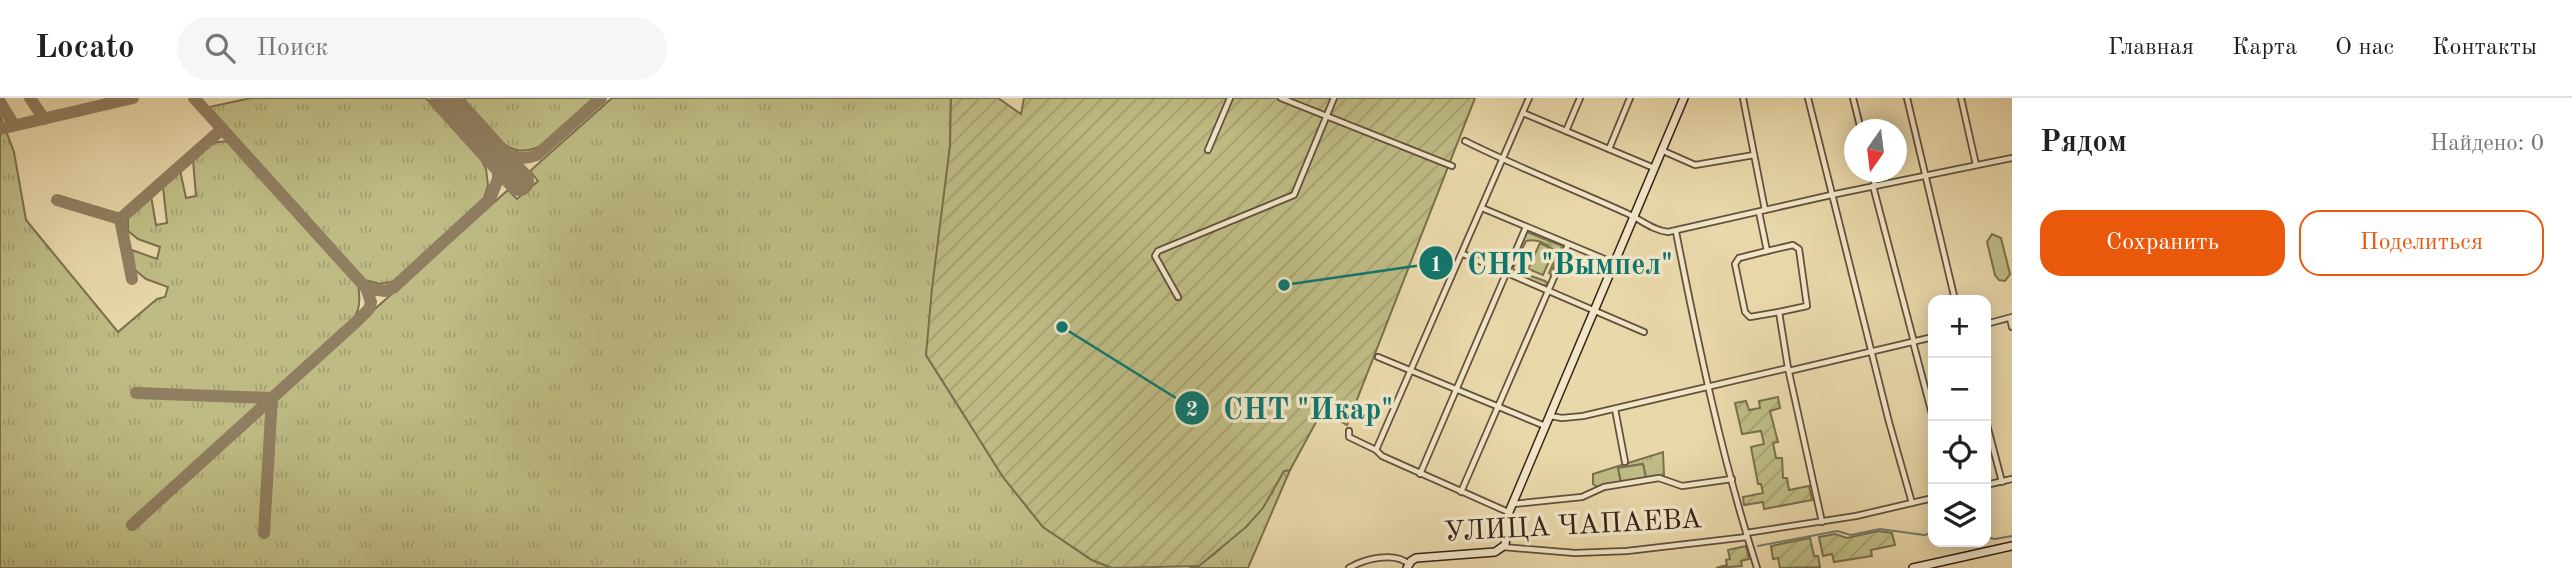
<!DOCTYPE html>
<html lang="ru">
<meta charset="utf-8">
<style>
body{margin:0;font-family:"Old Standard TT",serif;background:#f6f6f6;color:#222}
.controls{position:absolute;right:21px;bottom:21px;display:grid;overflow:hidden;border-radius:14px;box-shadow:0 4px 18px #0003}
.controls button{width:63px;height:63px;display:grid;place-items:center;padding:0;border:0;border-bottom:2px solid #e0e0e0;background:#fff;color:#222;font:35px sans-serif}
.compass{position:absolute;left:1844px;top:21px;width:63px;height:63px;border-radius:50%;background:#fff;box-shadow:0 4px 18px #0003;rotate:194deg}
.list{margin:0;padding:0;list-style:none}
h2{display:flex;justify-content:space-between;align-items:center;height:91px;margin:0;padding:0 28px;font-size:30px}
h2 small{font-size:23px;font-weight:400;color:#767676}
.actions{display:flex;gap:14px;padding:21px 28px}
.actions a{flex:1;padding:16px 0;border:2px solid #ea580c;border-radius:21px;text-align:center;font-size:24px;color:#ea580c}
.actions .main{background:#ea580c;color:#fff}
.icon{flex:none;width:38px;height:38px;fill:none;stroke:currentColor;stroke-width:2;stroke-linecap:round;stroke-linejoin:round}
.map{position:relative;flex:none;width:2012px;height:470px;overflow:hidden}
header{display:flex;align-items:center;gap:42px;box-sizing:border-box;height:98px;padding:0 35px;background:#fff;border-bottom:2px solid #e0e0e0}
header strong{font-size:33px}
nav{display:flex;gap:38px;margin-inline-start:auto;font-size:24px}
.search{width:490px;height:63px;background:#f6f6f6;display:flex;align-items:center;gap:18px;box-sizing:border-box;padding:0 24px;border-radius:38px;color:#767676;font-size:26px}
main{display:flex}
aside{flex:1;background:#fff}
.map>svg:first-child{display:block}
</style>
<header>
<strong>Locato</strong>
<div class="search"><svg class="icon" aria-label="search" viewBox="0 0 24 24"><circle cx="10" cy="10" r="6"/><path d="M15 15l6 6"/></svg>Поиск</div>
<nav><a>Главная</a><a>Карта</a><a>О нас</a><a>Контакты</a></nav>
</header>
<main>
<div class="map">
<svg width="2012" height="470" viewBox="0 0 2012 470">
<defs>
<pattern id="grass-tufts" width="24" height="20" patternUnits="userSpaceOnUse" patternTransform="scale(1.75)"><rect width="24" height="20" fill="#bebc84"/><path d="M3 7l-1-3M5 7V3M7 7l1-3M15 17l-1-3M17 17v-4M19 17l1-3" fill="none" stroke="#a4a171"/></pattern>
<pattern id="forest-firs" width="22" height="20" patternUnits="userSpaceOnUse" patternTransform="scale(1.75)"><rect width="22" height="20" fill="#bebc84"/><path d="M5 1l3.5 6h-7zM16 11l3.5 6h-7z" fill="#a4a171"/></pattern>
<pattern id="garden-furrows" width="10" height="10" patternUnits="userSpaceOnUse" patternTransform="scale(1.75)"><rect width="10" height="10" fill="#bebc84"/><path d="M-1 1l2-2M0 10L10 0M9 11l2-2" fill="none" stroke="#a4a171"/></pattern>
</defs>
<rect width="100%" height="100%" fill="#e9d8aa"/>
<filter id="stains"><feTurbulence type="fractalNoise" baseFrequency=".00286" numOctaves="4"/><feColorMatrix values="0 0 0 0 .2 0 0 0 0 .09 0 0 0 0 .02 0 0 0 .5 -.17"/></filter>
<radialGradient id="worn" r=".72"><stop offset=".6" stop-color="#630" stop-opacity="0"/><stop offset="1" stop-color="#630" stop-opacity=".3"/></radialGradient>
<!-- grass -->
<g fill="url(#grass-tufts)" stroke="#7a704e" stroke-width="2">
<path d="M251,0H426L481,61L486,71L488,87L483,104L396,183L380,186L365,182L209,9Z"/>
<path d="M463,0H596C574,20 535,72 503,45C488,32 475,14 463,0Z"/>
<path d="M612,0H951L950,48L926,257L1003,379L1043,429L1092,462L1112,470H0V17L14,54L26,122L118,234L157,201L165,199L168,189L146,181L135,172L132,152L157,161L160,149L138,141L128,133V119L151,98L156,127L167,125L163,89L180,72L186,100L196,98L193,62C204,52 212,41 228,44L358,187C360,198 361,212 353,221L358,226L508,92L517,101L538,83L530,73Z"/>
<path d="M1663,354L1664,377L1646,380L1643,366L1618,370L1621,384L1597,389L1593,386V376Z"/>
<path d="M1290,372L1248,470H1189C1218,464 1268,399 1284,373Z"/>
</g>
<!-- forest -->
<path fill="url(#forest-firs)" stroke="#7a704e" stroke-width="2" d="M1527,134L1562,148L1551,177L1549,175L1556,159C1551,147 1539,140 1526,143L1513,170L1514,172L1545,183L1548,185L1546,189L1510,174L1509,171Z"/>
<!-- garden -->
<g fill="url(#garden-furrows)" stroke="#7a704e" stroke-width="2">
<path d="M951,0H998L1021,16L1024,0H1475L1347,327L1322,313L1290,372L1284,373L1263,410L1246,429L1199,468L1112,470L1092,462L1043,429L1003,379L926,257L932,190L950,48Z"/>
<path d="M1778,299L1780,310L1770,313L1778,344L1773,345L1776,360H1782L1783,380H1787L1789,392L1809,388L1812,402L1764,411L1763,404L1744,407L1743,399L1763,395L1761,386H1758L1751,349L1764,346L1761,333L1742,336L1735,305L1746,303L1749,312L1760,310L1759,303Z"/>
<path d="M1878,433L1892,435L1895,447L1871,452L1872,458L1834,464L1832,456L1823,458L1819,439L1835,436L1847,440Z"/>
<path d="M1810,440L1814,458H1818L1820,469L1780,470L1778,460L1773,461L1771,448Z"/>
<path d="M1746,448L1749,461L1741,463L1742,468L1716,470L1727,467L1726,462L1730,461L1728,452Z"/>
</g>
<!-- pitch -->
<g fill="#bebc84" stroke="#7a704e" stroke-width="2">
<path d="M1992,136L2001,140L2010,176L2005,183L1999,182L1995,177L1987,144Z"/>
<path d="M1540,145L1554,152L1543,177L1528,171Z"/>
<path d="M1643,366L1646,380L1621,384L1618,370Z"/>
</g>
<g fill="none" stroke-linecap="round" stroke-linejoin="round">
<!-- stream -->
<g stroke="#717c73" stroke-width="2">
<path d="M1986,439L1995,441L2012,438"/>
<path d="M1758,448L1837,433L1851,437L1880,431L1924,437L1933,435"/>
</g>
<!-- taxiway -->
<g stroke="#907e61" stroke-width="12">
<path d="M30,0L44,21"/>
<path d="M0,4L14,27"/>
<path d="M0,31L133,0"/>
<path d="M488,49C504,56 519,64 537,57L601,0"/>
<path d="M57,102L120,121"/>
<path d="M132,181L120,121L222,31"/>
<path d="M366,190L385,193L393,190L490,101L498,81V59"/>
<path d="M136,295L272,300L264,435"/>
<path d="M132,427L356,224L369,211L371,204L366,190L194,0"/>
</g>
<!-- runway -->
<path stroke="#907e61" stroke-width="30" d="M444,0L519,83"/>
<!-- street casing -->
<g stroke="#63503c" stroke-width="8">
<g id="street">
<path d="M1281,0L1452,68"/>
<path d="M1743,0L1765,112"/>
<path d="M1808,0L1889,324L1912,405"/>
<path d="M1853,0L1861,32"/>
<path d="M1907,0L1955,202"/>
<path d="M1961,0L1976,67"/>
<path d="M1523,15L1654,70"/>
<path d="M1566,33L1580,0"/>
<path d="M1465,43C1517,69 1571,90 1624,114C1639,120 1651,132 1668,134L1831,97L2012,60"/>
<path d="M1609,51L1630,0"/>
<path d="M1208,52L1230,0"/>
<path d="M1661,52L1695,67L1754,57"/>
<path d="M1872,74L1875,88"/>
<path d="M1873,88L1914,244"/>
<path d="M1482,110L1614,165"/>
<path d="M1759,114L1767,153L1793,147L1799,151L1807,208L1779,214"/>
<path d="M1676,134C1698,246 1722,361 1757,470"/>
<path d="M1767,153L1739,160L1735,166L1745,214L1750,219L1779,214L1788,270L1822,424"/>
<path d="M1463,156L1644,234"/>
<path d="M1178,199L1155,158L1158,153L1294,97L1334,0"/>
<path d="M2010,220L2012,229"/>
<path d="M1986,226L2012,219"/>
<path d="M1913,244L1933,320"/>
<path d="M1378,259L1545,328"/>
<path d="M1789,273L1933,239"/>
<path d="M1615,311L1625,364"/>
<path d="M1550,318L1562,320L1583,318L1788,270"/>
<path d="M1986,323L2002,384"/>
<path d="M1349,333V339L1376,352L1382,358L1508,414"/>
<path d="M1376,352L1529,0"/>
<path d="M1420,376L1526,129"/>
<path d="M1986,387L2012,381"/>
<path d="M1461,394L1568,147"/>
<path d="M1513,406L1582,399L1604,389L1659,380L1682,388L1732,381"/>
<path d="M1746,435L1856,418L1933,400"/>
<path d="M1503,449L1575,455L1627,453L1747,439"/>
<path d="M1349,470C1364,461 1394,453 1409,466"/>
</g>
</g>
<!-- secondary casing -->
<g stroke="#362318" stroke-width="10">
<g id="secondary">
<path d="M1407,470L1411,463L1416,460L1495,454L1505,447L1509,414L1684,0"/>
<path d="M1913,470L2012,448"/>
</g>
</g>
<!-- street -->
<use href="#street" stroke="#f1e6c8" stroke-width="4.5"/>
<!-- secondary -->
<use href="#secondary" stroke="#f1e6c8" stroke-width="7"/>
</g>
<g text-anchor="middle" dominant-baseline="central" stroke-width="7" stroke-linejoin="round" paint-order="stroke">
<!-- street labels -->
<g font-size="28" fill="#362318" stroke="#f1e6c8">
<text transform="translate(1573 429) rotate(-3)">УЛИЦА ЧАПАЕВА</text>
</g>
</g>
<!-- callouts -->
<path fill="none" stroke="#0f766e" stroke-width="2.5" d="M1284 187L1436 165M1062 229L1192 310"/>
<g fill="#0f766e" stroke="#f1e6c8" stroke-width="2.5">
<circle cx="1284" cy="187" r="7"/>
<circle cx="1062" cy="229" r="7"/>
<circle cx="1436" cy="165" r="18"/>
<circle cx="1192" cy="310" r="18"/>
</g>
<g font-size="21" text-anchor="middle" font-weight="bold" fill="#fff">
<text x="1436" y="173">1</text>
<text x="1192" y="318">2</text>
</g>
<g font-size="30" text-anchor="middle" font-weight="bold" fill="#0f766e" stroke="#f1e6c8" stroke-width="7" stroke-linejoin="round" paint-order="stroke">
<text x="1570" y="176">СНТ "Вымпел"</text>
<text x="1308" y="321">СНТ "Икар"</text>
</g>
<rect width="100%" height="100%" filter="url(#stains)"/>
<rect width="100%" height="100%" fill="url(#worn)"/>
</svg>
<div class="controls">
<button>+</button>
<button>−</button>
<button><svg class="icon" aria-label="locate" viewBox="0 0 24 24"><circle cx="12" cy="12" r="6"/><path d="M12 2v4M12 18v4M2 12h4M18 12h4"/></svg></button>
<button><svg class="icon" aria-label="layers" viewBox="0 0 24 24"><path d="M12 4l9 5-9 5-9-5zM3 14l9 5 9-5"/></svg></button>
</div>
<svg class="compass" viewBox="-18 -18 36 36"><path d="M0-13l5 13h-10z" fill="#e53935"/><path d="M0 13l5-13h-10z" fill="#767676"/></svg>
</div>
<aside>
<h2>Рядом<small>Найдено: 0</small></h2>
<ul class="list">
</ul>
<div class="actions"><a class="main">Сохранить</a><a>Поделиться</a></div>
</aside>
</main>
